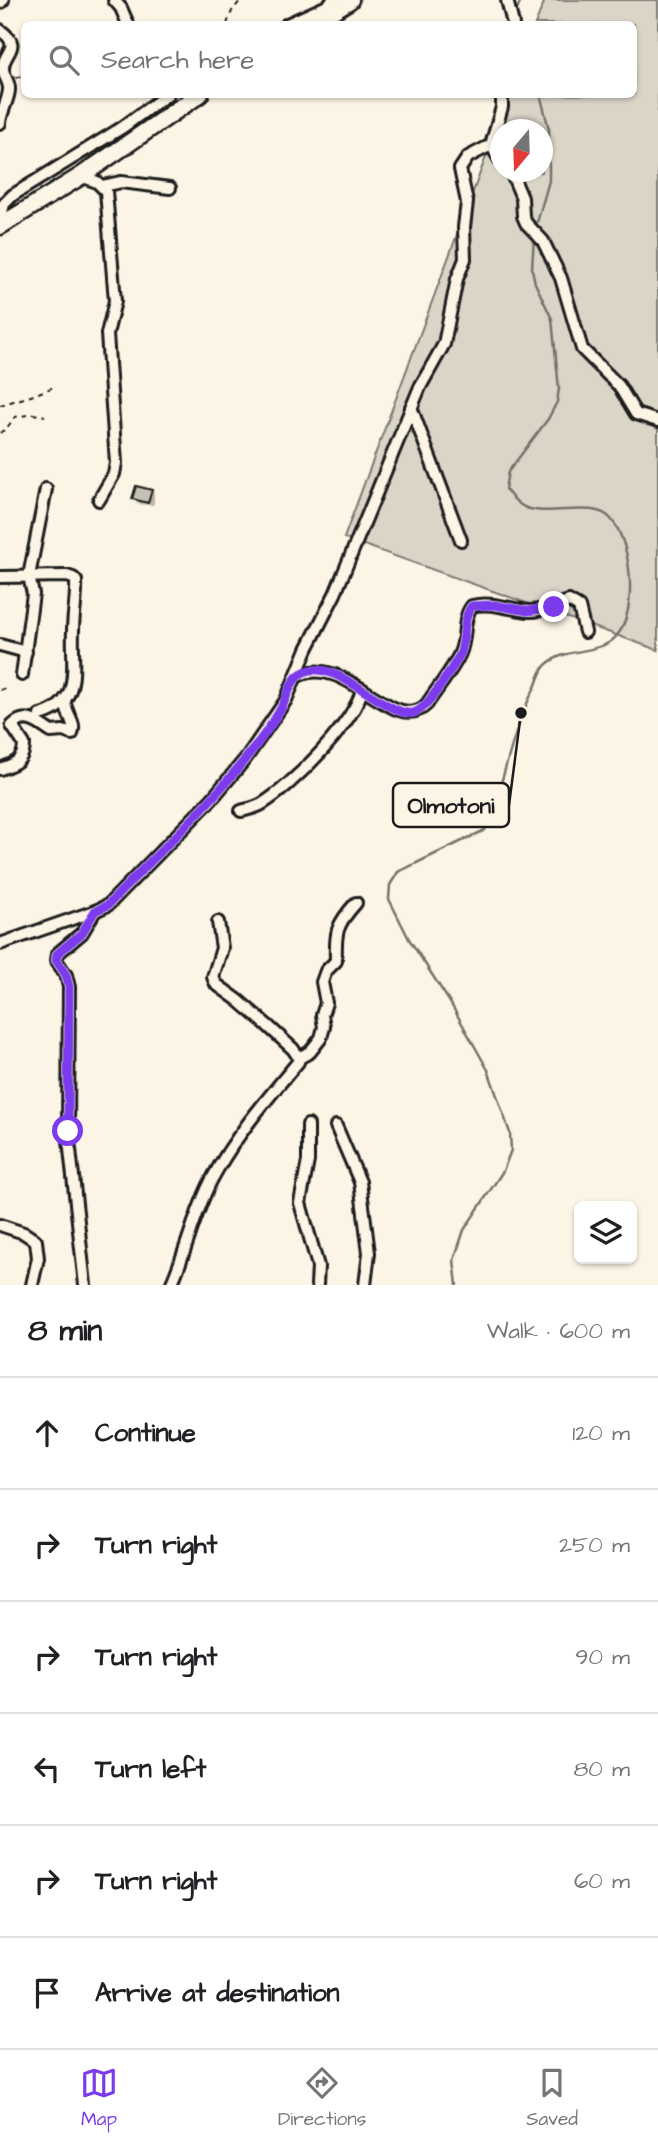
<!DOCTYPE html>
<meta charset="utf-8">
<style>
body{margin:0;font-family:"Architects Daughter",sans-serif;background:#f2f2f2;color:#202124}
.controls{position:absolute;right:21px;bottom:21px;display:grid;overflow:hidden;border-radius:10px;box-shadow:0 2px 5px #0004}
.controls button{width:63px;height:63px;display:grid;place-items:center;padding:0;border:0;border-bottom:2px solid #e0e0e0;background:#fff;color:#202124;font:35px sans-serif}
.compass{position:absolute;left:490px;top:119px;width:63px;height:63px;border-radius:50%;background:#fff;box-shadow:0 2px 5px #0004;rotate:199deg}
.stop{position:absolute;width:21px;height:21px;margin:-16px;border:5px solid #7c3aed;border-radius:50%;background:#fff}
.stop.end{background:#7c3aed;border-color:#fff;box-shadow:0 2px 7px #0008}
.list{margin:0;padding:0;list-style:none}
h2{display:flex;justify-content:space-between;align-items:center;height:91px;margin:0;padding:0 28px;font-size:30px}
h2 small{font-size:23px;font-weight:400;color:#757577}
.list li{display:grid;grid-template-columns:46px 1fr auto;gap:21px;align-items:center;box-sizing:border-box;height:112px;padding:0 28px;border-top:2px solid #e0e0e0}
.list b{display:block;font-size:26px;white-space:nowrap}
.list em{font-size:23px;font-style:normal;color:#757577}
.icon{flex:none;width:38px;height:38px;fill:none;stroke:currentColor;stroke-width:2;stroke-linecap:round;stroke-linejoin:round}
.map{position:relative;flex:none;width:658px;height:1285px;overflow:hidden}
.search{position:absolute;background:#fff;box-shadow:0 2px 5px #0004;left:21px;right:21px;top:21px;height:77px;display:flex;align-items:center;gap:18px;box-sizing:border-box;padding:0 24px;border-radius:10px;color:#757577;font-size:26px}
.sheet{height:763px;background:#fff}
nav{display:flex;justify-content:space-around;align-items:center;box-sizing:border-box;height:98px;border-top:2px solid #e0e0e0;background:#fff;font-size:19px;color:#757577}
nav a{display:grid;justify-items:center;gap:4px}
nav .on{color:#7c3aed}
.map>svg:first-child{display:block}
</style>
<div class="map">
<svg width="658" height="1285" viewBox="0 0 658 1285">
<defs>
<filter id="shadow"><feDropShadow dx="6" dy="3.5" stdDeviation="2" flood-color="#0004"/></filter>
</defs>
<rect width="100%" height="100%" fill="#fcf5e5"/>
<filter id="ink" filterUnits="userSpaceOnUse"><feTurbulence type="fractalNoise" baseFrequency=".0143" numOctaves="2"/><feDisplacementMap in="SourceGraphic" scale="14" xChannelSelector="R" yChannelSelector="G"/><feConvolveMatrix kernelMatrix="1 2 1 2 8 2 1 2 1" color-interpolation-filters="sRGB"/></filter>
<g filter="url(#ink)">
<!-- green -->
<path fill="#dbd5c8" stroke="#7c7872" stroke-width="2" fill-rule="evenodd" d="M545,0H658V650L344,538L509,95L634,94V24H535ZM500,130H542V172H500Z"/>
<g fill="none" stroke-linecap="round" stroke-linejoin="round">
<!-- stream -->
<g stroke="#75726c" stroke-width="2.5">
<path d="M515,15L521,0"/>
<path d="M536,226L549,181V129L540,94"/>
<path d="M457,1285L454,1260L464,1230L503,1171L511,1150L510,1133L488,1070L451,1004L409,939L389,899L390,885L398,872L485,830C491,814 498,797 502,780C512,745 519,717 536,685C538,679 541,670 545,666C562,648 592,654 610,642C640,622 633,544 611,519C594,499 548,518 524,507C516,503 510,495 505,489L508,472L548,419L557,402L559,389L552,319L535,283L532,269L534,236"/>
</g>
</g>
<!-- building -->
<path fill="#c4c0b3" stroke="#1c1c1c" stroke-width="2" filter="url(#shadow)" d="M136,486L152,490L148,503L132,499Z"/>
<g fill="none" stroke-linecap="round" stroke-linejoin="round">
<!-- street casing -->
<g stroke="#1c1c1c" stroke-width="16">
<g id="street">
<path d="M114,0L121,8L128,24"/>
<path d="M507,0L513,24"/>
<path d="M0,3L3,0"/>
<path d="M287,24L327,6L333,0"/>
<path d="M0,30C24,47 3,52 3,68C3,76 10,82 9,90C8,102 1,111 0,123"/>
<path d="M491,145L500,160"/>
<path d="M511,172L522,198L523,216L526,223L543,241L561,278L582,349L619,386L636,414L658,421"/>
<path d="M81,176L97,182L106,191L115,301L107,334L116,463L114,474L99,500"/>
<path d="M103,186L121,182L170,188"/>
<path d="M0,221L4,204L13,195L123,127L168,94"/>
<path d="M411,407L461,540"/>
<path d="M0,577L67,576L73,578L76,581C77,598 73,614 73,631C71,665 84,703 40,715"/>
<path d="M0,645L26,652"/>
<path d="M22,675L33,594L29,576L46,489"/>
<path d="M296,677C345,649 394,738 427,704C436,690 454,668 460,653C467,638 462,618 472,606C492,601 511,610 530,611C544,611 556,605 569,601L579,607L585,632"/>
<path d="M0,769C14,764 24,761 24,744L12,726C26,712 38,723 51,732L63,731L72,734C77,721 64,713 65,699"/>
<path d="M241,811C248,809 255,808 262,804C291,787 356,721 362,689"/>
<path d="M0,944L95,911"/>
<path d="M299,1058L310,1052L321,1038L324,1027L322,1015L326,1003L322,982L326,971L336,961C335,932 336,925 356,903"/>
<path d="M308,1125V1161L300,1203L318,1266L317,1285"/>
<path d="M336,1126L360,1182L369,1253L365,1285"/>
<path d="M0,1225L24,1233L36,1241L38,1258L32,1285"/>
<path d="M85,1285L68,1131L69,987L66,975L56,960L57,954L82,933L95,911L108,905L211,800L246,758L286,700L307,649L335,594L420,387L444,344L457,279L465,259L464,227L467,202L460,169L468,157L491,145L502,107V94"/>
<path d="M171,1285C187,1250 194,1213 212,1179C235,1136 267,1099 298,1062L299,1058L293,1049L267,1025L238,1000L216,984L213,977L222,948L218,922"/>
</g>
</g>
<!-- secondary casing -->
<g stroke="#1c1c1c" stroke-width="21">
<g id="secondary">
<path d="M311,24L350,0"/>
<path d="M0,226L81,176L200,94"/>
</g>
</g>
<!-- path -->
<g stroke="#1c1c1c" stroke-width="2" stroke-dasharray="5 5" stroke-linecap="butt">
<path d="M227,24L232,11L241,0"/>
<path d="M16,78L24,75"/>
<path d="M0,405L31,396L56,386"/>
<path d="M0,433L6,429L15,417L33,414L45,416"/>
<path d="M0,690L6,688"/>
</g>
<!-- street -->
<use href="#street" stroke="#fcf5e5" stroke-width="10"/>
<!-- secondary -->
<use href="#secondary" stroke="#fcf5e5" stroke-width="16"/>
</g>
</g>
<g fill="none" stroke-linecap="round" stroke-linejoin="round" filter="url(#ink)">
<!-- route -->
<path stroke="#7c3aed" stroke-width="9" d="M68,1131L69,987L66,975L56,960L57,954L82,933L95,911L108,905C154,856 205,811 246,758C258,743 271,727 280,710C286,701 289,685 297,677C325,649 380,710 407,713C413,714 418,712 422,708C431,701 457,662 461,652C466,637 462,618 472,606L494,605L528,611L554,607"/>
</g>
<!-- callouts -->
<path fill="none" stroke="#1c1c1c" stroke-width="2.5" d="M521 713L509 805"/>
<circle fill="#1c1c1c" stroke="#fcf5e5" stroke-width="2.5" cx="521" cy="713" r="7"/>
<rect fill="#fcf5e5" stroke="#1c1c1c" stroke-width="2.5" x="393" y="783" width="116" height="44" rx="7"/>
<g font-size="23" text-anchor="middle" font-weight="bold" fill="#1c1c1c">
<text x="451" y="813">Olmotoni</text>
</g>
</svg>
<div class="controls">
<button><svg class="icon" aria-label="layers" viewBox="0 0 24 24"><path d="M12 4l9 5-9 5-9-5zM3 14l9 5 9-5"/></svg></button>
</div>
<svg class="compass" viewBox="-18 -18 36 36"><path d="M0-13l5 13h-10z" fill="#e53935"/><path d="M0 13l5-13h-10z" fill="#757577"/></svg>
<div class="stop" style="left:68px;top:1131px"></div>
<div class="stop end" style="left:554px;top:607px"></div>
<div class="search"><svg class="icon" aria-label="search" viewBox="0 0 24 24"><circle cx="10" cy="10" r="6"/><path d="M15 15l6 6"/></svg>Search here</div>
</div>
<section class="sheet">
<h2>8 min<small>Walk · 600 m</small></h2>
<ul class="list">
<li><svg class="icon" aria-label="ahead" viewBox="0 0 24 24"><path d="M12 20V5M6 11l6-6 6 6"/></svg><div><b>Continue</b></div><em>120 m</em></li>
<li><svg class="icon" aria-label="right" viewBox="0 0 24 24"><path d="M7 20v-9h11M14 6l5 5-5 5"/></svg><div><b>Turn right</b></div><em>250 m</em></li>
<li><svg class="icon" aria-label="right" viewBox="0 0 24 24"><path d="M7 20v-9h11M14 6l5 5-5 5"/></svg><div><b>Turn right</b></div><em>90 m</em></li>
<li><svg class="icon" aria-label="left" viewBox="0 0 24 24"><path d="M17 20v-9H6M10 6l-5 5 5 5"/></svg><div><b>Turn left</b></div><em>80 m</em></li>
<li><svg class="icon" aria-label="right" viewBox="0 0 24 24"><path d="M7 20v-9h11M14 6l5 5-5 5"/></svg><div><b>Turn right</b></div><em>60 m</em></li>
<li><svg class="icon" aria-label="arrive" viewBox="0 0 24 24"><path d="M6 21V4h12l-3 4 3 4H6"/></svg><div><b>Arrive at destination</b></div></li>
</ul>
</section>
<nav>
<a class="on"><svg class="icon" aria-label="map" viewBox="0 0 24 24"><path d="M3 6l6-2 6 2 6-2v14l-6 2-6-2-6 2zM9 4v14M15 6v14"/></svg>Map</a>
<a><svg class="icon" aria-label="directions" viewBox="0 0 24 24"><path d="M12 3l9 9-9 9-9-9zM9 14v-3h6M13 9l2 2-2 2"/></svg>Directions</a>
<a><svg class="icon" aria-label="saved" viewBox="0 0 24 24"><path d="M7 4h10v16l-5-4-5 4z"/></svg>Saved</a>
</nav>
